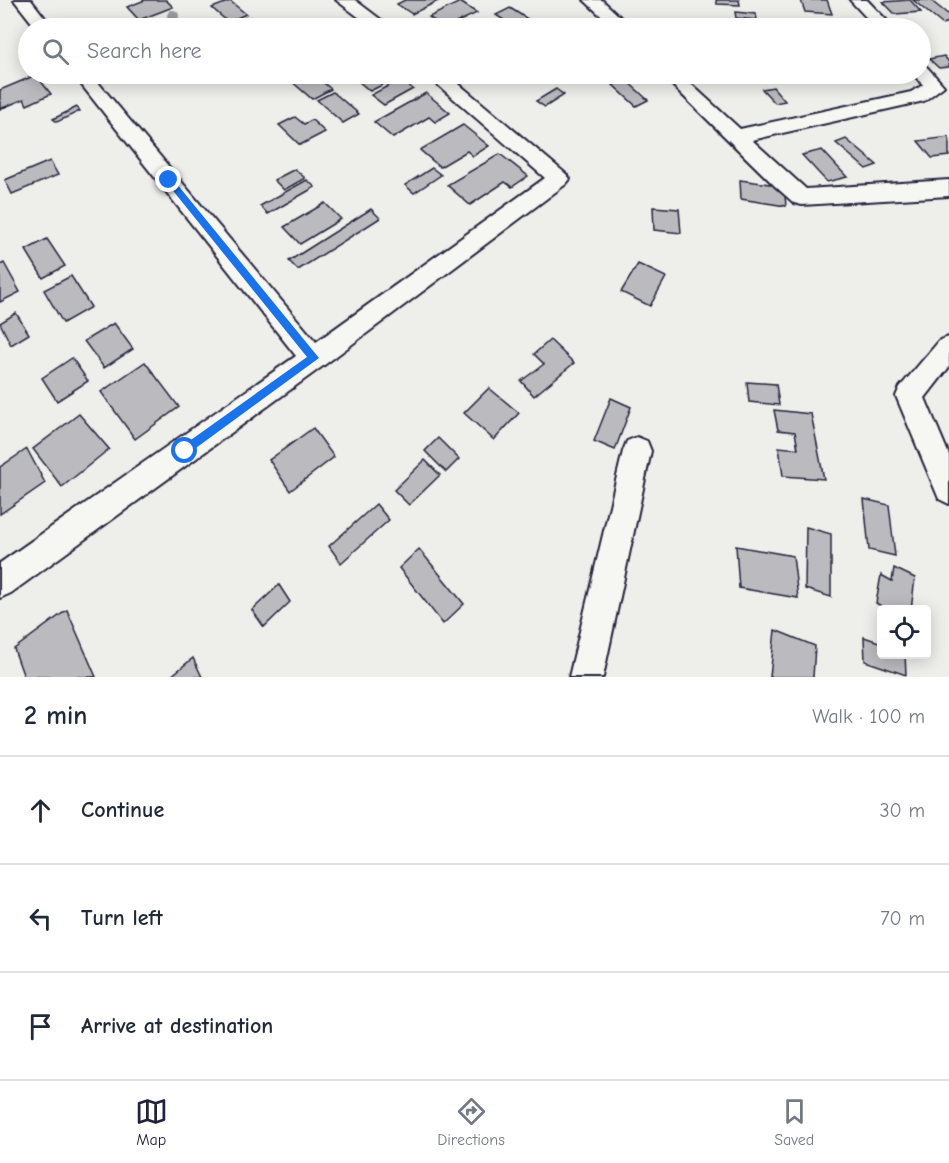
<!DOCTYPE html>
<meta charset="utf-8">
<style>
body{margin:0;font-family:"Comic Neue",sans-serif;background:#f6f6f7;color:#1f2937}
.controls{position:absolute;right:18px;bottom:18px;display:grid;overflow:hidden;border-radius:6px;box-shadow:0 3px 15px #0003}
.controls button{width:54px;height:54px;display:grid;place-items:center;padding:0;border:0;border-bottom:2px solid #e0e1e3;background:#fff;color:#1f2937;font:30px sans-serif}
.stop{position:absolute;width:18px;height:18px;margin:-14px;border:4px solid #1a73e8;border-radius:50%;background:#fff}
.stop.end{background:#1a73e8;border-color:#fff;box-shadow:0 2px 6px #0008}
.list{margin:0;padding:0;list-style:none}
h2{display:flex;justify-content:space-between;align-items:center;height:78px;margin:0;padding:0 24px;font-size:26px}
h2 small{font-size:20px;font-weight:400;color:#747a83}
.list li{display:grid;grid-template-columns:39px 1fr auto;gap:18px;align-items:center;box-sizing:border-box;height:108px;padding:0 24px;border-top:2px solid #e0e1e3}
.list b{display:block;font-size:22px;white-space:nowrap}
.list em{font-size:20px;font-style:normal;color:#747a83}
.icon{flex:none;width:33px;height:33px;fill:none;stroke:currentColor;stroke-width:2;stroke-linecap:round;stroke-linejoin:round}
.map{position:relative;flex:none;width:949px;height:677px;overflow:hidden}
.search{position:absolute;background:#fff;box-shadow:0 3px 15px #0003;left:18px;right:18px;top:18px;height:66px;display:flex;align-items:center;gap:15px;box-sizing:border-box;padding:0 21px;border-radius:33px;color:#747a83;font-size:22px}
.sheet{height:402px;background:#fff}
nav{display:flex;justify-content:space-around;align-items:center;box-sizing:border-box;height:84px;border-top:2px solid #e0e1e3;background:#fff;font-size:16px;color:#747a83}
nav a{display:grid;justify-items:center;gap:3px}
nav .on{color:#22223b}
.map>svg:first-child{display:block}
</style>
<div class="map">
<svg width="949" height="677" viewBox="0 0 949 677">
<rect width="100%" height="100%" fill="#eeeeeb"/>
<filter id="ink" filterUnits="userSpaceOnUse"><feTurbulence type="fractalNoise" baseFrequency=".0167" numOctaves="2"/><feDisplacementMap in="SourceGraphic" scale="12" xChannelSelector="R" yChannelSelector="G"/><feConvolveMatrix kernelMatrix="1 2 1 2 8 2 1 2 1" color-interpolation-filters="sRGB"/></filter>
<g filter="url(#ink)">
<!-- building -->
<g fill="#bbbbbf" stroke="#22223b" stroke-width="1.5">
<path d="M145,0H166L173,7L139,20L127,7Z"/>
<path d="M405,0H440L412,14L397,4Z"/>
<path d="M716,0H739L740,5L717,4Z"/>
<path d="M801,0H827L832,14L805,12Z"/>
<path d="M910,0L921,12L895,14L883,2Z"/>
<path d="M913,0H930L949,15V22L942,24Z"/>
<path d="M230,1L246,14L228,22L212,8Z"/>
<path d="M460,2L477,13L445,28L429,17Z"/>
<path d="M510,8L542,28H516L496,15Z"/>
<path d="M735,12L756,14L757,20L736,18Z"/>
<path d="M251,17L258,22L249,26L251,28H232L229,26Z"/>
<path d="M567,21L580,28H561L557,26Z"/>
<path d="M944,56L949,62V67L939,68L929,59Z"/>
<path d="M304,74H313L331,89L312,99L290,80Z"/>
<path d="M374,74H393L398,77L370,91L358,81Z"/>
<path d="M36,75L51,94L27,105L24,99L0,109V90Z"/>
<path d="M401,79L413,89L384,105L371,95Z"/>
<path d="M626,80L648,100L636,106L613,85Z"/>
<path d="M773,87L785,101L775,103L762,89Z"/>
<path d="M556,89L564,95L545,107L536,101Z"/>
<path d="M333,92L359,114L343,123L317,100Z"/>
<path d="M426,93L450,113L435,122L429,117L393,138L374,122Z"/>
<path d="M77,107L80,111L57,122L53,119Z"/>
<path d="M295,117L304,124L312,120L325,132L300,145L279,125Z"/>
<path d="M463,125L489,146L473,156L467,151L440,167L420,150Z"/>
<path d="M949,137V156L932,158L918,141Z"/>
<path d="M846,139L877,165L866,169L836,143Z"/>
<path d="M822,150L847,177L827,182L802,155Z"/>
<path d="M500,154L528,176L512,187L505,182L470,205L447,185Z"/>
<path d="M50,161L58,175L12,194L5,180Z"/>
<path d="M432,168L441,175L414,193L405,185Z"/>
<path d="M295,169L305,178L284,190L274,180Z"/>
<path d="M307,180L315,187L268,214L260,206Z"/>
<path d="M740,180L784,186L786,206L741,199Z"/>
<path d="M325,203L341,219L300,244L284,227Z"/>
<path d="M653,207L679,209L681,233L654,230Z"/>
<path d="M371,209L380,218L298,270L289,261Z"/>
<path d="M47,239L65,266L43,278L26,250Z"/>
<path d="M4,263L20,292L0,302V265Z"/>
<path d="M638,264L666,277L650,306L621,292Z"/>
<path d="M71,276L91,307L63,323L44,290Z"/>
<path d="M16,313L29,334L11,345L0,323Z"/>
<path d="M114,323L133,349L104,368L84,341Z"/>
<path d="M550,340L574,363L534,396L521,381L544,364L534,354Z"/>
<path d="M72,358L88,381L57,401L42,378Z"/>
<path d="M145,362L179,407L135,439L101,392Z"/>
<path d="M747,382L776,384L779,405L749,402Z"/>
<path d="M489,388L519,413L494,440L464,413Z"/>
<path d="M611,398L631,407L615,450L594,441Z"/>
<path d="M774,410L811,414L824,479L783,476L779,447L798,449L795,432L778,430Z"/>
<path d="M79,414L109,449L62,487L33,449Z"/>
<path d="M313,428L334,457L290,491L269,460Z"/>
<path d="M438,438L459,459L446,472L425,451Z"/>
<path d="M27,449L45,483L0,514V467Z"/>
<path d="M425,460L440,475L409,505L394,490Z"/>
<path d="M864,499L889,505L895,556L869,550Z"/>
<path d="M376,504L389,520L341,563L329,546Z"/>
<path d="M806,527L831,534V597L805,589Z"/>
<path d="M736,546L793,556L798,598L739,588Z"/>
<path d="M419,549L464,604L443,624L399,568Z"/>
<path d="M894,568L915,578L911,610H888L876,603L881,575L892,581Z"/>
<path d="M279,585L290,602L264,627L252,610Z"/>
<path d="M67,610L96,677H24L14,649Z"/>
<path d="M775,630L815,646L813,677H770Z"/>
<path d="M864,637L882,643V654H905L906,675L865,661Z"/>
<path d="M193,658L202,677H170Z"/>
</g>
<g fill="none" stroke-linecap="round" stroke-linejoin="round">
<!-- minor casing -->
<g stroke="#22223b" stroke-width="4">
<g id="minor">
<path d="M14,0H31L53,28H36Z"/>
<path d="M336,0H355L392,28H373Z"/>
<path d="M584,0H602L632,28H614Z"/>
<path d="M850,0H867L894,28H876Z"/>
<path d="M920,64L926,66L944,86L924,101L752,140L806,189L949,180V196L802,205L794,203L776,187L661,74H680L740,129L911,92L923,85L913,74H920Z"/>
<path d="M73,74H91L316,342L545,178L430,78L427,74H447L566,174L570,179L566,184L323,366L11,593L0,598V563L296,356Z"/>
<path d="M949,337V367L925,398L949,455V504L939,499L896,396L900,387L940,340Z"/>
<path d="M637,437L647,441L651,451L603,677H569L623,451L627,441Z"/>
</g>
</g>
<!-- minor -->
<use href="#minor" fill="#f6f6f2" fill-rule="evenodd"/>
</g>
<!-- trees -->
<circle fill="#9a9aa3" cx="173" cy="16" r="6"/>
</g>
<!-- route -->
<path fill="#1a73e8" d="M166,178H172L319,358L185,456L181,454V447L307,357L166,182Z"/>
</svg>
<div class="controls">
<button><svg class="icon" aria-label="locate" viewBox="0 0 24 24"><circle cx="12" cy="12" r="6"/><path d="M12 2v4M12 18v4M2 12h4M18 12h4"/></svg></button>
</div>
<div class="stop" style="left:185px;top:451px"></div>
<div class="stop end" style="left:169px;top:180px"></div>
<div class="search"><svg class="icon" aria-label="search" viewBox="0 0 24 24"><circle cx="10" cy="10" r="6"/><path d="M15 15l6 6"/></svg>Search here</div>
</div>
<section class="sheet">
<h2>2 min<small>Walk · 100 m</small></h2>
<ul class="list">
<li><svg class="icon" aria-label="ahead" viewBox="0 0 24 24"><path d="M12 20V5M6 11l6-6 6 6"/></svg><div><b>Continue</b></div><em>30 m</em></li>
<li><svg class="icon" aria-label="left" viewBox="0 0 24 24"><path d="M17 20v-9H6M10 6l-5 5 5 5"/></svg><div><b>Turn left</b></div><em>70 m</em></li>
<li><svg class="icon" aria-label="arrive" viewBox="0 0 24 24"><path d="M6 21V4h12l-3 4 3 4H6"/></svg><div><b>Arrive at destination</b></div></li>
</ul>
</section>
<nav>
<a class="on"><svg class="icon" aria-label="map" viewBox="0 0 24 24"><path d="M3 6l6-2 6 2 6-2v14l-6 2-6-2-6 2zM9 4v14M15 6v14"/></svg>Map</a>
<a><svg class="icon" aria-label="directions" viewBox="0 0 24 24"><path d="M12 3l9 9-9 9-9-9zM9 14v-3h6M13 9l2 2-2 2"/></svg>Directions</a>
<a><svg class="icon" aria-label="saved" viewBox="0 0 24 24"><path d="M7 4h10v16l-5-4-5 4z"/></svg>Saved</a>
</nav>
